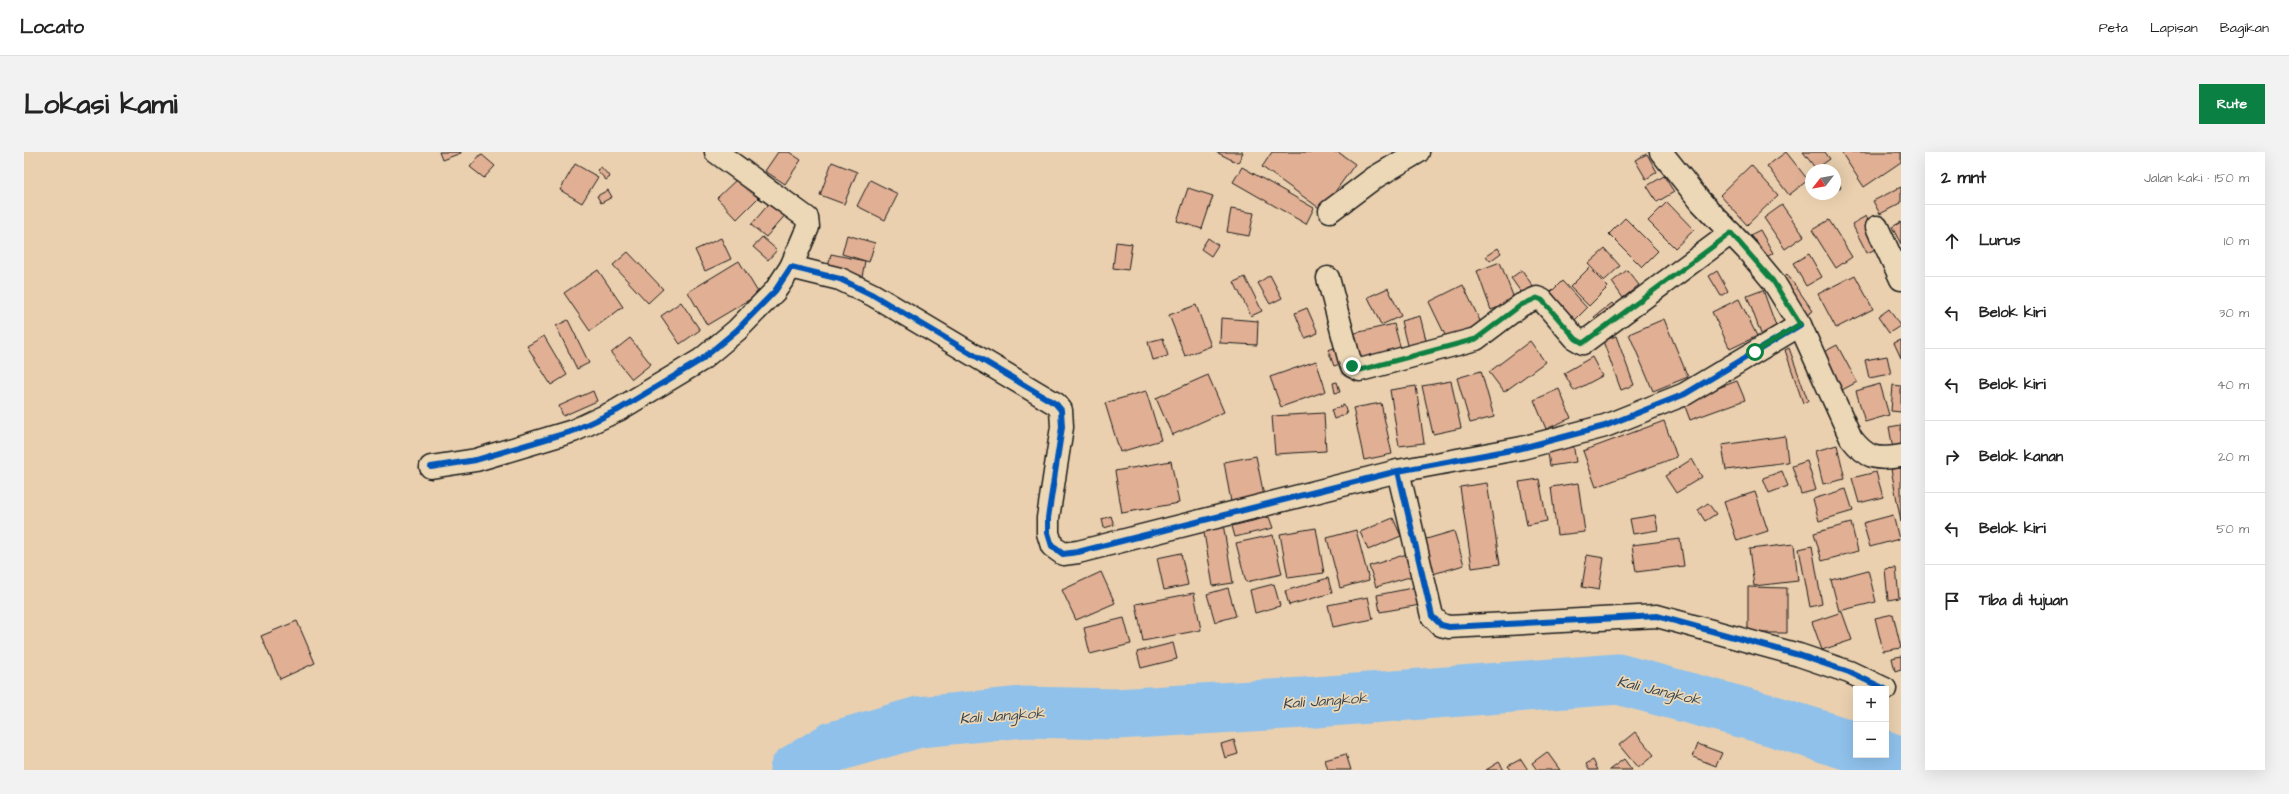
<!DOCTYPE html>
<html lang="id">
<meta charset="utf-8">
<style>
body{margin:0;font-family:"Architects Daughter",sans-serif;background:#f2f2f2;color:#222}
.controls{position:absolute;right:12px;bottom:12px;display:grid;overflow:hidden;border-radius:0px;box-shadow:0 4px 16px #0002}
.controls button{width:36px;height:36px;display:grid;place-items:center;padding:0;border:0;border-bottom:1px solid #e0e0e0;background:#fff;color:#222;font:20px sans-serif}
.compass{position:absolute;left:1781px;top:12px;width:36px;height:36px;border-radius:50%;background:#fff;box-shadow:0 4px 16px #0002;rotate:239deg}
.stop{position:absolute;width:12px;height:12px;margin:-9px;border:3px solid #0b8043;border-radius:50%;background:#fff}
.stop.end{background:#0b8043;border-color:#fff;box-shadow:0 1px 4px #0008}
.list{margin:0;padding:0;list-style:none}
h2{display:flex;justify-content:space-between;align-items:center;height:52px;margin:0;padding:0 16px;font-size:17px}
h2 small{font-size:13px;font-weight:400;color:#767676}
.list li{display:grid;grid-template-columns:26px 1fr auto;gap:12px;align-items:center;box-sizing:border-box;height:72px;padding:0 16px;border-top:1px solid #e0e0e0}
.list b{display:block;font-size:15px;white-space:nowrap}
.list em{font-size:13px;font-style:normal;color:#767676}
.icon{flex:none;width:22px;height:22px;fill:none;stroke:currentColor;stroke-width:2;stroke-linecap:round;stroke-linejoin:round}
.map{position:relative;flex:none;width:1877px;height:618px;overflow:hidden;border-radius:0px}
header{display:flex;align-items:center;gap:24px;box-sizing:border-box;height:56px;padding:0 20px;background:#fff;border-bottom:1px solid #e0e0e0}
header strong{font-size:19px}
nav{display:flex;gap:22px;margin-inline-start:auto;font-size:14px}
.intro{display:flex;align-items:center;justify-content:space-between;box-sizing:border-box;height:96px;padding:0 24px}
h1{margin:0;font-size:28px}
.button{padding:10px 18px;border-radius:0px;background:#0b8043;color:#fff;font-size:14px;font-weight:700}
main{display:flex;gap:24px;padding:0 24px}
aside{flex:1;background:#fff;border-radius:0px;box-shadow:0 4px 16px #0002}
.map>svg:first-child{display:block}
</style>
<header>
<strong>Locato</strong>
<nav><a>Peta</a><a>Lapisan</a><a>Bagikan</a></nav>
</header>
<div class="intro"><h1>Lokasi kami</h1><a class="button">Rute</a></div>
<main>
<div class="map">
<svg width="1877" height="618" viewBox="0 0 1877 618">
<rect width="100%" height="100%" fill="#ead0af"/>
<filter id="ink" filterUnits="userSpaceOnUse"><feTurbulence type="fractalNoise" baseFrequency=".025" numOctaves="2"/><feDisplacementMap in="SourceGraphic" scale="8" xChannelSelector="R" yChannelSelector="G"/><feConvolveMatrix kernelMatrix="1 2 1 2 8 2 1 2 1" color-interpolation-filters="sRGB"/></filter>
<g filter="url(#ink)">
<g fill="none" stroke-linecap="round" stroke-linejoin="round">
<!-- river -->
<g stroke="#8fc1eb" stroke-width="51">
<path d="M1858,603L1875,609L1877,612"/>
<path d="M771,618L809,595L895,570L1000,560L1092,562L1279,551L1594,527L1750,569L1832,595"/>
</g>
</g>
<!-- building -->
<g fill="#e1af93" stroke="#1c1c1c">
<path d="M415,0H437V1L418,8Z"/>
<path d="M754,0H765L777,8L761,32L741,19Z"/>
<path d="M1192,0H1219L1214,11Z"/>
<path d="M1248,0H1314L1331,12L1298,58L1238,15Z"/>
<path d="M1762,0L1784,28L1765,43L1743,14Z"/>
<path d="M1779,0H1801L1806,7L1792,17Z"/>
<path d="M1817,0H1877V10L1840,35Z"/>
<path d="M457,2L471,14L460,26L446,15Z"/>
<path d="M1623,2L1633,20L1622,27L1611,8Z"/>
<path d="M808,10L833,20L820,52L796,43Z"/>
<path d="M551,12L574,25L558,51L536,38Z"/>
<path d="M1727,13L1754,43L1723,73L1696,43Z"/>
<path d="M577,15L586,25L582,28L573,18Z"/>
<path d="M1218,15L1290,56L1282,72L1209,30Z"/>
<path d="M1640,24L1650,40L1633,50L1623,34Z"/>
<path d="M714,26L734,46L713,67L693,46Z"/>
<path d="M1811,26L1817,35L1811,39Z"/>
<path d="M846,28L874,42L861,68L833,54Z"/>
<path d="M1877,35V51L1856,62L1849,49Z"/>
<path d="M1164,36L1189,44L1178,77L1153,69Z"/>
<path d="M584,38L588,45L577,51L573,44Z"/>
<path d="M749,47L764,60L742,85L727,73Z"/>
<path d="M1643,50L1670,78L1651,96L1624,69Z"/>
<path d="M1758,53L1780,84L1761,97L1740,66Z"/>
<path d="M1207,57L1230,61L1225,84L1203,80Z"/>
<path d="M1842,64L1858,94L1843,101L1828,72Z"/>
<path d="M1601,66L1634,99L1618,115L1585,82Z"/>
<path d="M1805,68L1828,105L1812,116L1788,78Z"/>
<path d="M1877,70V92L1868,75Z"/>
<path d="M1736,78L1749,101L1740,107L1726,83Z"/>
<path d="M823,83L851,91L845,110L818,102Z"/>
<path d="M738,85L753,98L744,108L729,95Z"/>
<path d="M697,86L707,107L681,119L671,98Z"/>
<path d="M1184,86L1194,93L1187,104L1177,97Z"/>
<path d="M1092,90L1108,92L1104,118L1089,116Z"/>
<path d="M1474,96L1477,101L1466,109L1462,104Z"/>
<path d="M1581,97L1596,114L1580,129L1564,112Z"/>
<path d="M604,100L639,137L624,151L589,113Z"/>
<path d="M807,102L841,109L837,130L802,123Z"/>
<path d="M1785,102L1798,125L1782,134L1769,111Z"/>
<path d="M715,109L735,142L683,173L664,140Z"/>
<path d="M1476,110L1491,149L1467,158L1453,119Z"/>
<path d="M1565,116L1584,135L1565,154L1546,135Z"/>
<path d="M574,118L599,155L566,179L540,141Z"/>
<path d="M1498,118L1510,136L1499,143L1487,126Z"/>
<path d="M1603,118L1615,133L1599,146L1588,130Z"/>
<path d="M1693,119L1704,139L1697,144L1685,124Z"/>
<path d="M1763,122L1789,159L1780,165L1754,129Z"/>
<path d="M1246,123L1258,146L1246,152L1234,131Z"/>
<path d="M1831,123L1849,157L1812,176L1794,142Z"/>
<path d="M1221,125L1238,159L1227,164L1210,130Z"/>
<path d="M1538,129L1563,156L1548,171L1523,144Z"/>
<path d="M1439,133L1457,171L1423,187L1405,150Z"/>
<path d="M1364,136L1377,164L1357,173L1344,145Z"/>
<path d="M1739,138L1756,185L1740,190L1723,144Z"/>
<path d="M1715,147L1733,184L1706,197L1688,160Z"/>
<path d="M657,150L676,178L656,192L637,164Z"/>
<path d="M1588,151L1595,160L1578,174L1570,165Z"/>
<path d="M1172,153L1187,194L1161,204L1145,163Z"/>
<path d="M1283,156L1294,181L1281,186L1271,161Z"/>
<path d="M1865,157L1876,174L1865,181L1854,165Z"/>
<path d="M1396,164L1403,192L1384,197L1377,169Z"/>
<path d="M1197,166L1234,169L1233,193L1196,191Z"/>
<path d="M1640,167L1664,225L1629,239L1605,182Z"/>
<path d="M544,168L565,211L553,217L532,174Z"/>
<path d="M1370,172L1378,201L1335,212L1327,182Z"/>
<path d="M520,184L543,223L527,233L503,194Z"/>
<path d="M1592,184L1610,233L1597,238L1579,189Z"/>
<path d="M606,186L627,212L608,227L587,201Z"/>
<path d="M1139,186L1144,204L1129,208L1124,190Z"/>
<path d="M1877,188V206L1870,191Z"/>
<path d="M1506,189L1521,210L1480,240L1465,220Z"/>
<path d="M1813,193L1833,230L1818,238L1798,201Z"/>
<path d="M1316,194L1322,210L1310,214L1304,198Z"/>
<path d="M1765,196L1784,249L1779,251L1761,198Z"/>
<path d="M1863,204L1867,222L1845,226L1841,208Z"/>
<path d="M1568,205L1578,224L1550,239L1540,221Z"/>
<path d="M1292,209L1302,239L1257,255L1246,225Z"/>
<path d="M1457,219L1470,265L1446,271L1433,226Z"/>
<path d="M1184,223L1200,260L1148,283L1132,246Z"/>
<path d="M1427,229L1437,276L1409,282L1398,234Z"/>
<path d="M1713,229L1721,248L1666,268L1659,249Z"/>
<path d="M1313,230L1316,240L1311,241L1309,231Z"/>
<path d="M1856,232L1865,263L1841,270L1832,239Z"/>
<path d="M1869,233L1877,234V260L1867,259Z"/>
<path d="M1392,234L1400,291L1375,294L1366,238Z"/>
<path d="M1535,237L1547,266L1522,277L1510,248Z"/>
<path d="M569,239L573,249L539,264L535,254Z"/>
<path d="M1122,239L1137,288L1096,300L1081,251Z"/>
<path d="M1357,251L1368,302L1340,308L1329,256Z"/>
<path d="M1320,253L1323,262L1310,267L1307,258Z"/>
<path d="M1300,261L1302,299L1251,302L1248,264Z"/>
<path d="M1640,269L1653,305L1572,335L1559,299Z"/>
<path d="M1877,273V295L1869,297L1865,275Z"/>
<path d="M1761,284L1764,310L1702,318L1698,293Z"/>
<path d="M1549,291L1552,310L1526,314L1523,295Z"/>
<path d="M1813,293L1821,327L1799,332L1791,299Z"/>
<path d="M1232,304L1240,344L1207,350L1200,310Z"/>
<path d="M1668,307L1678,325L1652,341L1641,324Z"/>
<path d="M1147,309L1155,351L1098,361L1091,319Z"/>
<path d="M1783,309L1792,338L1777,342L1768,314Z"/>
<path d="M1877,316V370L1867,317Z"/>
<path d="M1758,319L1764,334L1745,341L1739,326Z"/>
<path d="M1852,320L1859,345L1835,351L1828,326Z"/>
<path d="M1515,327L1523,369L1503,373L1495,330Z"/>
<path d="M1463,331L1476,412L1448,416L1436,335Z"/>
<path d="M1554,331L1561,380L1533,383L1527,335Z"/>
<path d="M1822,337L1829,359L1795,369L1789,347Z"/>
<path d="M1731,340L1744,379L1713,389L1700,350Z"/>
<path d="M1684,351L1692,362L1681,369L1674,358Z"/>
<path d="M1631,363L1634,378L1609,382L1606,367Z"/>
<path d="M1869,363L1875,387L1846,395L1839,371Z"/>
<path d="M1087,364L1090,373L1080,376L1078,367Z"/>
<path d="M1245,365L1249,376L1211,385L1208,374Z"/>
<path d="M1369,366L1377,384L1344,398L1336,380Z"/>
<path d="M1827,371L1834,399L1798,409L1790,381Z"/>
<path d="M1199,372L1209,431L1189,434L1179,375Z"/>
<path d="M1292,376L1300,421L1264,426L1256,382Z"/>
<path d="M1332,378L1345,428L1316,436L1303,386Z"/>
<path d="M1430,379L1440,413L1409,422L1399,388Z"/>
<path d="M1249,383L1258,422L1222,430L1212,391Z"/>
<path d="M1656,387L1660,414L1612,420L1608,393Z"/>
<path d="M1770,392L1774,429L1730,434L1725,397Z"/>
<path d="M1788,394L1798,452L1786,455L1775,397Z"/>
<path d="M1157,401L1164,433L1140,438L1133,406Z"/>
<path d="M1386,401L1392,423L1352,435L1345,414Z"/>
<path d="M1563,403L1580,406L1575,438L1558,435Z"/>
<path d="M1872,416L1875,446L1864,448L1861,417Z"/>
<path d="M1844,418L1852,450L1815,459L1807,428Z"/>
<path d="M1077,420L1091,451L1052,468L1038,438Z"/>
<path d="M1304,426L1308,441L1265,453L1261,439Z"/>
<path d="M1250,432L1256,454L1231,461L1226,438Z"/>
<path d="M1393,435L1396,453L1356,460L1353,443Z"/>
<path d="M1724,435L1763,436V481H1724Z"/>
<path d="M1204,436L1212,464L1191,470L1183,442Z"/>
<path d="M1170,441L1177,478L1119,489L1112,452Z"/>
<path d="M1344,445L1349,467L1309,475L1304,453Z"/>
<path d="M1818,460L1828,488L1798,498L1788,470Z"/>
<path d="M1869,462L1877,496L1859,499L1851,466Z"/>
<path d="M1100,466L1107,492L1066,502L1060,476Z"/>
<path d="M273,469L291,511L256,527L237,484Z"/>
<path d="M1149,491L1153,507L1117,516L1113,500Z"/>
<path d="M1877,504V517L1871,519L1868,506Z"/>
<path d="M1611,580L1630,603L1614,616L1595,593Z"/>
<path d="M1210,588L1214,602L1201,606L1197,592Z"/>
<path d="M1674,592L1698,601L1692,614L1669,605Z"/>
<path d="M1523,600L1536,618H1513L1508,611Z"/>
<path d="M1322,602L1327,618H1304L1301,608Z"/>
<path d="M1497,607L1504,618H1487L1484,614Z"/>
<path d="M1600,607L1608,618H1585Z"/>
<path d="M1569,608L1574,618H1565L1562,612Z"/>
<path d="M1475,610L1480,618H1462Z"/>
</g>
<g fill="none" stroke-linecap="round" stroke-linejoin="round">
<!-- minor casing -->
<g stroke="#1c1c1c" stroke-width="25">
<g id="minor">
<path d="M692,0L783,66L784,75L767,115"/>
<path d="M1637,0L1677,50L1724,99L1749,129L1776,173L1827,286C1843,307 1853,308 1877,304"/>
<path d="M1306,59L1350,26L1394,0"/>
<path d="M1853,75L1877,127"/>
<path d="M1304,126L1325,206L1328,214L1336,218L1452,187L1497,153L1513,146L1518,148L1552,187L1559,191L1707,81"/>
<path d="M407,315L452,308L549,279L594,258L677,208L713,178L751,139L767,115L816,127L849,143L1032,252L1037,258L1038,275L1024,366V381L1028,394L1039,402L1054,400L1374,319L1498,296L1581,274L1661,242L1776,173"/>
<path d="M1374,319L1408,464L1417,473L1425,475L1633,464L1775,503L1825,520L1861,537"/>
</g>
</g>
<!-- minor -->
<use href="#minor" stroke="#ecd8b6" stroke-width="22"/>
<!-- cycleway casing -->
<g stroke="#ecd8b6" stroke-width="8">
<g id="cycleway">
<path d="M407,315L452,308L549,279L594,258L677,208L713,178L751,139L767,115L816,127L849,143L1032,252L1037,258L1038,275L1024,366V381L1028,394L1039,402L1054,400L1374,319L1498,296L1581,274L1661,242L1776,173"/>
<path d="M1374,319L1408,464L1417,473L1425,475L1633,464L1775,503L1825,520L1861,537"/>
</g>
</g>
<!-- cycleway -->
<use href="#cycleway" stroke="#0057b8" stroke-width="6"/>
</g>
</g>
<g fill="none" stroke-linecap="round" stroke-linejoin="round" filter="url(#ink)">
<!-- route -->
<path stroke="#0b8043" stroke-width="5" d="M1328,214L1336,218L1452,187L1497,153L1513,146L1518,148L1552,187L1559,191L1707,81L1749,129L1776,172L1731,200"/>
</g>
<g text-anchor="middle" dominant-baseline="central" stroke-width="3.5" stroke-linejoin="round" paint-order="stroke">
<!-- water labels -->
<g font-size="15" font-style="italic" fill="#394550" stroke="#ecd8b6">
<text transform="translate(1635 539) rotate(13)">Kali Jangkok</text>
<text transform="translate(1301 549) rotate(-4)">Kali Jangkok</text>
<text transform="translate(978 564) rotate(-4)">Kali Jangkok</text>
</g>
</g>
</svg>
<div class="controls">
<button>+</button>
<button>−</button>
</div>
<svg class="compass" viewBox="-18 -18 36 36"><path d="M0-13l5 13h-10z" fill="#e53935"/><path d="M0 13l5-13h-10z" fill="#767676"/></svg>
<div class="stop" style="left:1731px;top:200px"></div>
<div class="stop end" style="left:1328px;top:214px"></div>
</div>
<aside>
<h2>2 mnt<small>Jalan kaki · 150 m</small></h2>
<ul class="list">
<li><svg class="icon" aria-label="ahead" viewBox="0 0 24 24"><path d="M12 20V5M6 11l6-6 6 6"/></svg><div><b>Lurus</b></div><em>10 m</em></li>
<li><svg class="icon" aria-label="left" viewBox="0 0 24 24"><path d="M17 20v-9H6M10 6l-5 5 5 5"/></svg><div><b>Belok kiri</b></div><em>30 m</em></li>
<li><svg class="icon" aria-label="left" viewBox="0 0 24 24"><path d="M17 20v-9H6M10 6l-5 5 5 5"/></svg><div><b>Belok kiri</b></div><em>40 m</em></li>
<li><svg class="icon" aria-label="right" viewBox="0 0 24 24"><path d="M7 20v-9h11M14 6l5 5-5 5"/></svg><div><b>Belok kanan</b></div><em>20 m</em></li>
<li><svg class="icon" aria-label="left" viewBox="0 0 24 24"><path d="M17 20v-9H6M10 6l-5 5 5 5"/></svg><div><b>Belok kiri</b></div><em>50 m</em></li>
<li><svg class="icon" aria-label="arrive" viewBox="0 0 24 24"><path d="M6 21V4h12l-3 4 3 4H6"/></svg><div><b>Tiba di tujuan</b></div></li>
</ul>
</aside>
</main>
